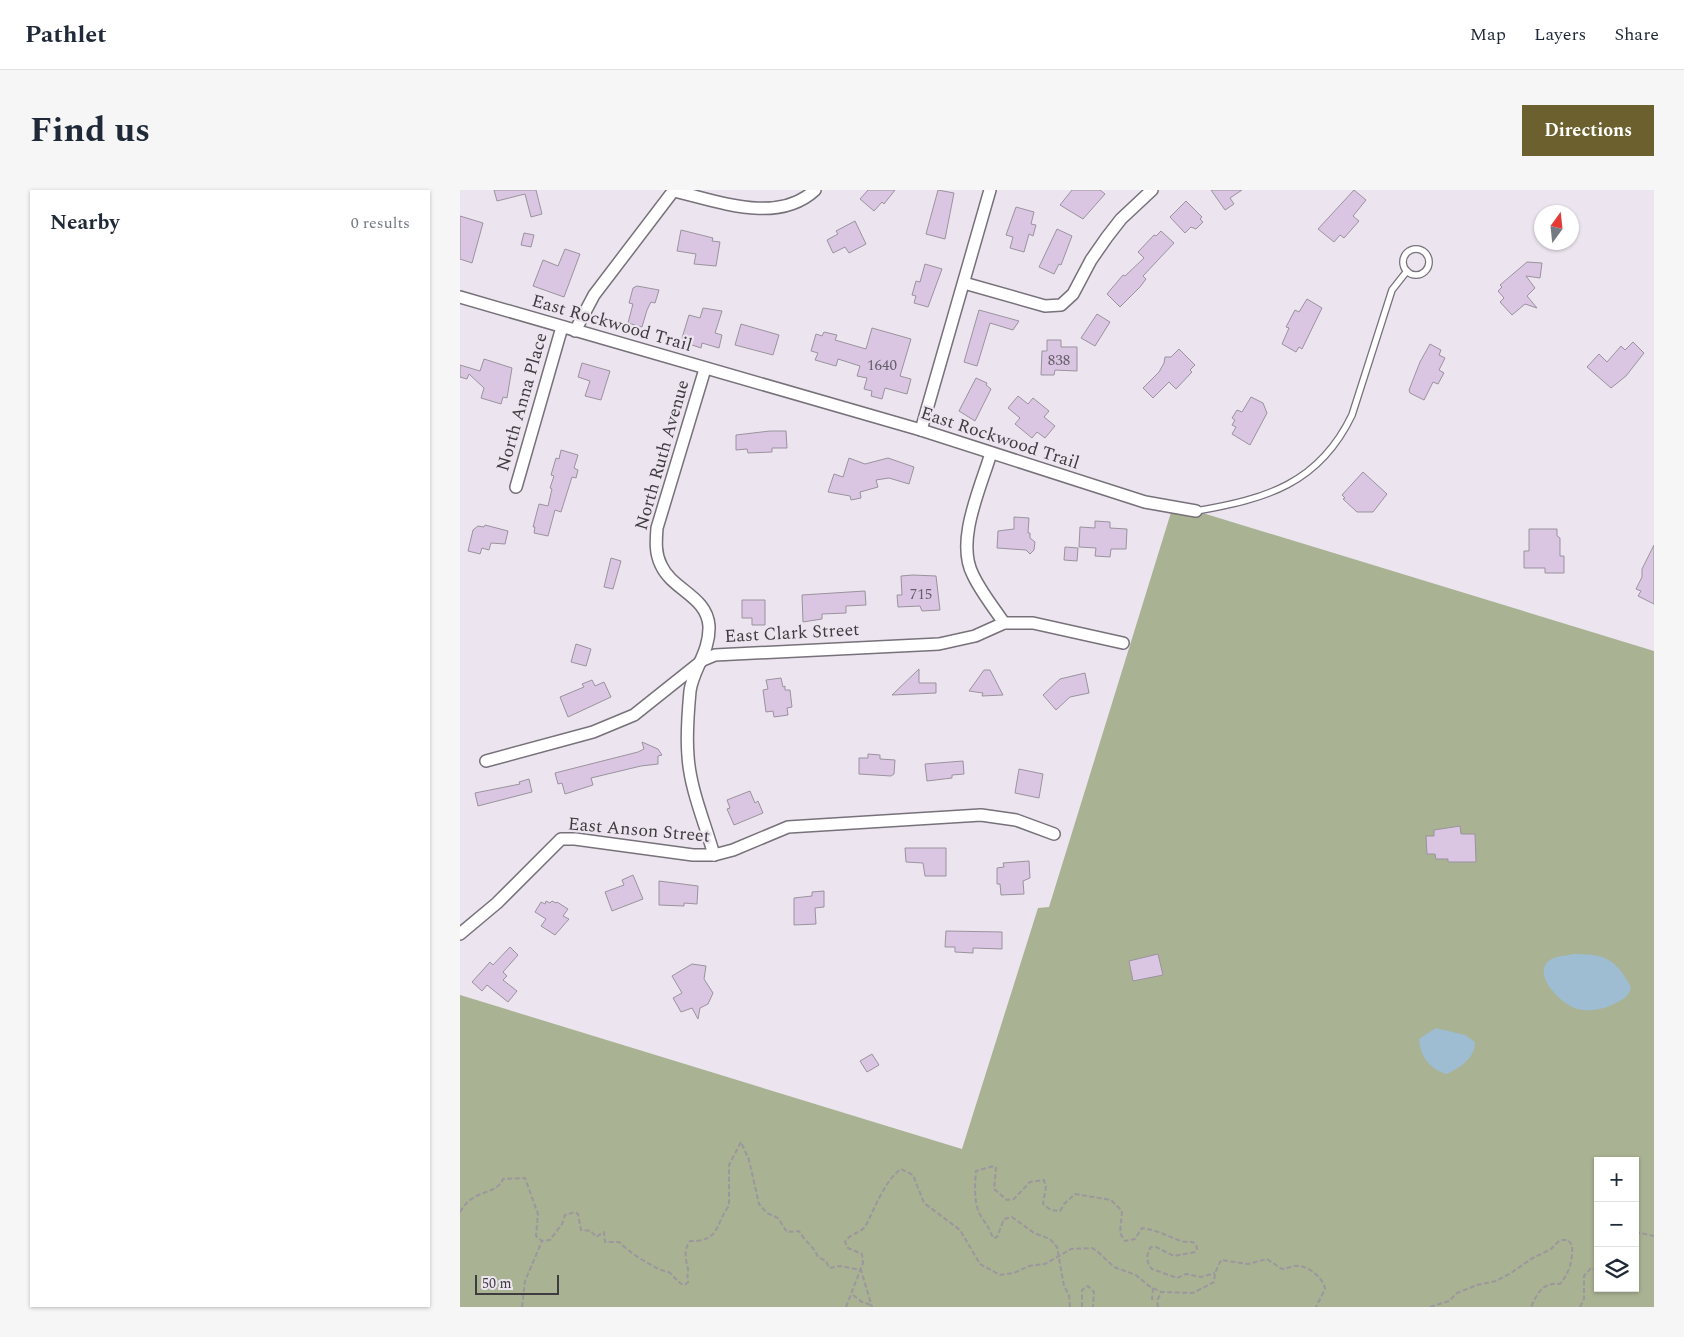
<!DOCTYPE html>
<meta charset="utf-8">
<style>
body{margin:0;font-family:Spectral,serif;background:#f6f6f7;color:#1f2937}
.controls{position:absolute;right:15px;bottom:15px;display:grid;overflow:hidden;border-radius:0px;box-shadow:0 1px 4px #0004}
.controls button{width:45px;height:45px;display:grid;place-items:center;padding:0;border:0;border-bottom:1px solid #e0e1e3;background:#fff;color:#1f2937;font:25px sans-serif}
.compass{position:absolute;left:1074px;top:15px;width:45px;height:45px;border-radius:50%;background:#fff;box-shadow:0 1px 4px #0004;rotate:15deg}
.scale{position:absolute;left:15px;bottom:12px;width:84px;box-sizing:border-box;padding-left:5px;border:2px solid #3f3c40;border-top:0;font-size:14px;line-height:18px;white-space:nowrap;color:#3f3c40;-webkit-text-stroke:4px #ece5ef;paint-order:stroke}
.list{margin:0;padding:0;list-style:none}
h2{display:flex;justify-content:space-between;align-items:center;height:65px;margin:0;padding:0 20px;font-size:21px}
h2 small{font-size:16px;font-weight:400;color:#747a83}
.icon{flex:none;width:28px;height:28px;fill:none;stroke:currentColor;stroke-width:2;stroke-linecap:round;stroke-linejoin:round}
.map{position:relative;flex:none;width:1194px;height:1117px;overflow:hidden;border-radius:0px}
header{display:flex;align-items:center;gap:30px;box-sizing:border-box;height:70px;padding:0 25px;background:#fff;border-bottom:1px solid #e0e1e3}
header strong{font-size:24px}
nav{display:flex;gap:28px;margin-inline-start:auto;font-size:18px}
.intro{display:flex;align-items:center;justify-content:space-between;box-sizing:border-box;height:120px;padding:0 30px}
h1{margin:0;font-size:35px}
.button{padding:12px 22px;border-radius:0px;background:#6c612e;color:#fff;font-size:18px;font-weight:700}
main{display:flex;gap:30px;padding:0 30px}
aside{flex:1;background:#fff;border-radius:0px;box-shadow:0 1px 4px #0004}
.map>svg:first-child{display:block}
</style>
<header>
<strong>Pathlet</strong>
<nav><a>Map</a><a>Layers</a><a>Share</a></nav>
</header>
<div class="intro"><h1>Find us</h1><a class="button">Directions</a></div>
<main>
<aside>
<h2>Nearby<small>0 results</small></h2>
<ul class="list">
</ul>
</aside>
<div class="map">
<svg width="1194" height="1117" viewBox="0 0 1194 1117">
<rect width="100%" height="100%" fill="#ece5ef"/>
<!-- forest -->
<path fill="#a9b292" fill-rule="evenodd" d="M713,316L736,321L1194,461V1117H0V805L502,959L578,718L589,717ZM1138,971H1175V1098H1138Z"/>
<!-- water -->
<g fill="#9ebdd3">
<path d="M1113,764C1145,764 1155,768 1171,797C1169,806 1164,809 1156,813C1145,819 1130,822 1118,819C1103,816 1070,784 1090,770C1095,766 1106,766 1113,764Z"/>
<path d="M976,838L1005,845L1015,852C1015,869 1000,877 987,884C970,880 960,866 959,849Z"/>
</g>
<!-- building -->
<g fill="#dac6e3" stroke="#9a939d">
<path d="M34,0H76L82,24L71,27L65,4L37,11Z"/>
<path d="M408,0H435L424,14L422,12L414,21L400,9Z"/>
<path d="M478,0L494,3L485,49L466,44Z"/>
<path d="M612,0H640L645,4L623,29L600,15Z"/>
<path d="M751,0H782L770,8L774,14L765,20Z"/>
<path d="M894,0L906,10L893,26L899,31L884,48L880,45L874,52L858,39Z"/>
<path d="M726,11L742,27L740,29L743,32L736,39L731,37L725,43L710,27Z"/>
<path d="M556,17L574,22L571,34L576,35L573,46L569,44L564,62L550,58L553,47L546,45Z"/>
<path d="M0,26L23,33L12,73L0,69Z"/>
<path d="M395,31L406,54L389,63L385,57L373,63L367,50L378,44L376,41Z"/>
<path d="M597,39L612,46L601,75L599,74L594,84L579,77Z"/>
<path d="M221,40L253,48L252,51L260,52L256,76L234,74L236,64L217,61Z"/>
<path d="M701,41L714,53L683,86L686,89L680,97L660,117L647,104L663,85L665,86L684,68L678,62L694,45L696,46Z"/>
<path d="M64,43L74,45L71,57L61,55Z"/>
<path d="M105,59L120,64L104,107L73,96L83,70L98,76Z"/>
<path d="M1067,72L1082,73L1080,88L1066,86L1075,98L1067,106L1077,118L1065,114L1052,125L1040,112L1044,108L1038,101L1042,97L1040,95Z"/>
<path d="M465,74L482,79L468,117L454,113L456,106L452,105L456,91L460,92Z"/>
<path d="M177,96L199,100L195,113L191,112L187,120L182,137L168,133L173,114L169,113L173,98Z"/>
<path d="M847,109L862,118L842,159L839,157L836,162L822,154L829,138L826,137L835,120L839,122Z"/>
<path d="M243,118L262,121L255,143L262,145L259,158L242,153L241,158L229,154L230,150L222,148L229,125L240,128Z"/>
<path d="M519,120L559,131L553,140L530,133L517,176L504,172Z"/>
<path d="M637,124L650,132L635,156L621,148Z"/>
<path d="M281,134L319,145L313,165L275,155Z"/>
<path d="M412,138L451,149L440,186L451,189L447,204L425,198L422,209L411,206L412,201L404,199L407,188L397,186L400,176L378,169L376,176L355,170L358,163L351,161L356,144L362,146L364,142L377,145L375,150L406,159Z"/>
<path d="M587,150H601V157H617V181L595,180L594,185H581L582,161H587Z"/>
<path d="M1173,152L1184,163L1166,186L1151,198L1127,177L1139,164L1147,172L1161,156L1165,160Z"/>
<path d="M970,154L981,160L979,165L985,168L979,180L984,183L978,194L973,192L964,210L950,203L949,200L960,172Z"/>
<path d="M719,159L735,175L730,180L732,182L716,199L709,192L693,208L683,198L699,182L704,173L705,167H711Z"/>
<path d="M24,169L52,178L47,208L43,207L41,214L21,208L24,198L9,184L7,189L0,187V175L20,181Z"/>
<path d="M122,173L150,181L141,210L125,206L130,191L118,187Z"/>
<path d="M516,188L527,193L526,195L531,199L515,231L499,221Z"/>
<path d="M558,206L568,214L573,208L589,221L584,227L595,236L585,248L577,242L572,248L555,234L560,228L548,218Z"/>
<path d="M791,207L803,213L807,223L790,255L772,244L776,237L772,235L775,230L772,228L777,220L782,222Z"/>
<path d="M310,241H326L327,258H312V262L288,263L287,259L276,260V245Z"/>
<path d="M101,260L118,265L114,278L118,280L116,288L112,287L101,322L95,320L88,346L74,343L75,337H73L79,314L88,316L92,299L90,298L94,286L91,285L96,268L99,269Z"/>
<path d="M389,268L405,274L428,268L454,277L449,294L429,288L416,290L418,297L400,302L401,308L391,310L390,306L368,302L374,284L383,287Z"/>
<path d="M903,282L927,304L913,322H897L883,309L885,308L882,305Z"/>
<path d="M554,327L569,328L568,343H570V348L575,352L574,360L570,364L566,360L537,358L538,341L554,339Z"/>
<path d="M635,331L650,332V338L667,339L666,359H651L650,367L635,366L636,358L619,357L620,337L635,338Z"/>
<path d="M25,335L48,341L45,354L31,353L29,360L22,358L20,364L8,361L13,340L18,336L24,337Z"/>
<path d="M1069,339H1097V346L1100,348V366H1104V383H1085V378H1064V361H1069Z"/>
<path d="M1194,355V414L1178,406L1181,401L1176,399L1182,387V379Z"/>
<path d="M605,357L618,358L617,371L604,370Z"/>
<path d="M151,368L161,371L153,399L144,397Z"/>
<path d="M453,385L476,386L480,420L462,421L460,416L438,417L437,405H442L441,386Z"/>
<path d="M405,401L406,415L386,416V423L362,424V429L343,432L342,405Z"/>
<path d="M282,410H305V435H292V428H282Z"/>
<path d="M116,454L131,459L126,476L111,472Z"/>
<path d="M459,479V493H476V503L432,505Z"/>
<path d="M524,480H530L543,505L522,506L523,503L509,501Z"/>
<path d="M625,483L629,503L610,507L596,520L583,505L600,489Z"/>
<path d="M321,488L323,497L325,496V500H330L332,517L327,518L328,525L314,527L313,521L306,522L303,500L308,499L306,490Z"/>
<path d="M132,490L135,496L144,492L151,507L108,527L100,507L124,497L122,494Z"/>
<path d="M182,552L198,559L202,565L198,566V574L181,576L131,588L133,595L105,604L102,593L98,594L95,583L178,562L184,559Z"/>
<path d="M408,564L420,565V569L435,570L434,584L431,586L399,584V568H408Z"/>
<path d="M503,571L504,584L492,585V588L467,591L465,574Z"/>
<path d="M559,579L583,584L579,608L555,603Z"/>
<path d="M69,589L72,602L18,616L15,603L60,594L59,592Z"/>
<path d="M290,601L295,613L298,611L303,623L274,635L267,619L270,618L267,610Z"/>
<path d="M1000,636L1001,644H1015L1016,672H988V669H976L975,664H967L966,646H974V640Z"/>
<path d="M445,658H486V686H465L463,673L446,672Z"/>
<path d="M569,671L570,688L563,691L564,704L541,705L540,694H537V678L544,677L543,673Z"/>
<path d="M173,685L183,709L152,721L145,702L164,695L162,690Z"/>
<path d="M199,691L238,696L237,714L224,713V716L199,715Z"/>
<path d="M364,701V717L355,718L356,734L334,735V708L352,706V702Z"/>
<path d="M86,711L90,713L92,711L96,713L97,712L108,719L103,726L109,729L95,745L81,736L86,729L75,722L81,712L85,714Z"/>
<path d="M486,741L542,742V759L513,758V763L495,762V757H485Z"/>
<path d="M50,757L58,765L43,782L47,786L43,790L57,801L48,812L27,795L22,801L12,792L30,772L33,775Z"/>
<path d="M698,764L703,785L673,791L669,771Z"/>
<path d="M232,774L246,776L244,789L253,803L248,814L240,818L238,829L232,818L221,822L213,808L222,803L212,786Z"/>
<path d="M412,864L419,875L407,882L400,871Z"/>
</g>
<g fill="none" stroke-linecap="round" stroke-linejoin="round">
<!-- service casing -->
<g stroke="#77717a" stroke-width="8">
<g id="service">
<circle cx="956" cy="72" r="13"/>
<path d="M736,321C806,309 859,294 892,225L932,100L947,81"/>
</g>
</g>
<!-- minor casing -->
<g stroke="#77717a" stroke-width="14">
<g id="minor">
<path d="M214,1C258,11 317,35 355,0"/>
<path d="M504,93L585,116L601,115L613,104L631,70L647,47L661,29L692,0"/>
<path d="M0,107L461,240L685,312L736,321"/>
<path d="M115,141L134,105L214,0"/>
<path d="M245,179L197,338C196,351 195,363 201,375C212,400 247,406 249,436C250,462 233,479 230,501C228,523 226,544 228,566C230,599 245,633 254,665"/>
<path d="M461,240L530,0"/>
<path d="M531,263C521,297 495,351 513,385C521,402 534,418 544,433"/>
<path d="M56,297L102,137"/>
<path d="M26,571L133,542L174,525L243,470L255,465L479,454L515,446L544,433H573L663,453"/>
<path d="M0,744L37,713L101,649H115L233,665H254L273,660L328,637L521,625L556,630L594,644"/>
</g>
</g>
<!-- path -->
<g stroke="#9c979e" stroke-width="2" stroke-dasharray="5 2.5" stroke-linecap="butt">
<path d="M0,1022C13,998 36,1006 43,989L65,988L78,1024L76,1046L82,1051L90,1050L102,1034L105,1025L115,1022L118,1024L121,1040L131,1041L136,1047L144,1042L145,1052H159C170,1063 185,1072 199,1079C203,1081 207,1081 210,1083C216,1088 218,1094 225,1095L228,1092C227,1087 228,1084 228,1079C226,1070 223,1060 230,1051C261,1052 256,1031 269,1016V975L281,952L289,970L299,1014L307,1023L318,1028L327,1042L339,1041C346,1053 352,1054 358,1067L366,1071L369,1078L380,1076L401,1080L412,1117"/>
<path d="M1175,1042L1194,1046"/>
<path d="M693,1098L692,1109L696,1110"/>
<path d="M393,1105L402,1112L411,1115"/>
<path d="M62,1117L65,1091L82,1051"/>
<path d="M386,1117L403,1073L402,1064L388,1058L385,1052C390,1043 402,1043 406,1035C415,1018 425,990 441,979L453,985L464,1013L500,1040L520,1074L540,1085L554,1083L569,1076L585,1074L611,1059L632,1058L637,1061L654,1077L676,1085L689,1096L701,1102L733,1103L754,1092L755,1083L761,1070L788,1074L807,1069L822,1079C828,1079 833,1075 838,1076C849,1076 864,1089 865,1099L856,1117"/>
<path d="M610,1117L609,1105L604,1096L597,1057L590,1049L574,1043L552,1027L544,1029L537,1047L533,1048C530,1040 527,1035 522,1028C513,1015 515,995 516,981L534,976L536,978L534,999L547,1010L554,1009L570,992L584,990L586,997L583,1014L591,1020L600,1021L604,1014L615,1004L651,1010L662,1021L660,1043L665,1051L675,1049L682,1038C697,1040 707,1046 721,1051C726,1053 731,1050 736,1054L737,1059L735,1062L714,1066L696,1057H691C686,1063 686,1073 692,1079L717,1088L726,1084L741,1087L755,1083"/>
<path d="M622,1117V1100L628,1096L634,1102L633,1117"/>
<path d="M698,1117L697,1110L702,1102"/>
<path d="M970,1117L989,1111L997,1103L1017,1095L1036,1091L1051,1083L1071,1069L1091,1059L1100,1050H1108L1112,1055C1113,1069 1110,1082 1100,1094C1083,1092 1078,1102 1071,1117"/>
<path d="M1120,1117L1124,1109V1086L1131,1078L1138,1081"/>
</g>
<!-- service -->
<use href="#service" stroke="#fff" stroke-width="5.5"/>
<!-- minor -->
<use href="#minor" stroke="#fff" stroke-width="11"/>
</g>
<g text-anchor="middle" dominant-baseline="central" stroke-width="4.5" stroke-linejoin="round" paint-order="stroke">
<!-- number labels -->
<g font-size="15" fill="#665e69">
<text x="599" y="170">838</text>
<text x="422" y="175">1640</text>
<text x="461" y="404">715</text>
</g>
<!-- street labels -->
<g font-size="18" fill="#3f3c40" stroke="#ece5ef">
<text transform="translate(152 133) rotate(16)">East Rockwood Trail</text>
<text transform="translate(62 212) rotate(-74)">North Anna Place</text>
<text transform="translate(540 248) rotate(18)">East Rockwood Trail</text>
<text transform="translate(202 265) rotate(-74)">North Ruth Avenue</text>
<text transform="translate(332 443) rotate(-3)">East Clark Street</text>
<text transform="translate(179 640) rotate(5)">East Anson Street</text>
</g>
</g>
</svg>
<div class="controls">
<button>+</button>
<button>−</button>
<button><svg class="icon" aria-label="layers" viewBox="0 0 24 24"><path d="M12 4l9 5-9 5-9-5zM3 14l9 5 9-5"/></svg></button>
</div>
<svg class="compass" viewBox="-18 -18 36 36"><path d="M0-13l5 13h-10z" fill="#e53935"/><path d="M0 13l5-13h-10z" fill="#747a83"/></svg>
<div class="scale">50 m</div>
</div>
</main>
